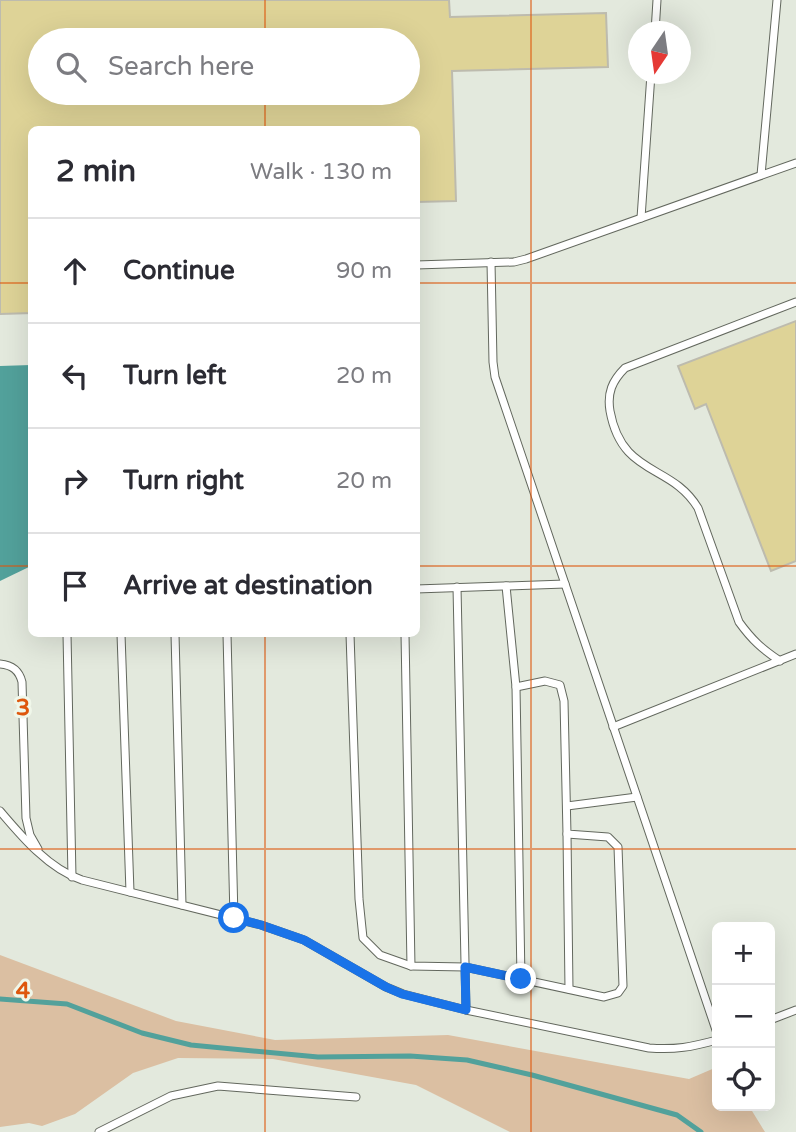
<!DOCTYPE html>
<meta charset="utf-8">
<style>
body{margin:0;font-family:"Varela Round",sans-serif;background:#f7f7f7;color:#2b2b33}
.controls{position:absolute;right:21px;bottom:21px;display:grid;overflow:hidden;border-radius:10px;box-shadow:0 7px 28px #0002}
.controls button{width:63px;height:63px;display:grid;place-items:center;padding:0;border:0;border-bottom:2px solid #e1e1e2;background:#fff;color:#2b2b33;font:35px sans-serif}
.compass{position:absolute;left:628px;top:21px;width:63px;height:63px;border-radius:50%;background:#fff;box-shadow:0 7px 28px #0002;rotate:193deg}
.stop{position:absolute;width:21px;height:21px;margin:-16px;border:5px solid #1a73e8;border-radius:50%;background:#fff}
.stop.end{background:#1a73e8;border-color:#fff;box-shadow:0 2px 7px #0008}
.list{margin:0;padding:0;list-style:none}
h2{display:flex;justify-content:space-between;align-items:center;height:91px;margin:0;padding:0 28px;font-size:30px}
h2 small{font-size:23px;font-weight:400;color:#7c7c81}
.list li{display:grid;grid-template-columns:46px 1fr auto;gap:21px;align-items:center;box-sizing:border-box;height:105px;padding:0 28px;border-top:2px solid #e1e1e2}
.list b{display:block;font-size:26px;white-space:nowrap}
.list em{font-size:23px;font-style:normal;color:#7c7c81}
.icon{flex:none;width:38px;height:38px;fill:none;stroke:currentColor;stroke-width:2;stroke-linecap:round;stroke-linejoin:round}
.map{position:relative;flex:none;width:796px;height:1132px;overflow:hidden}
.search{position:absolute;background:#fff;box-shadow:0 7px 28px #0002;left:28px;top:28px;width:392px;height:77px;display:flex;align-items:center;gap:18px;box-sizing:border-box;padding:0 24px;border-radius:38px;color:#7c7c81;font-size:26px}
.panel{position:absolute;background:#fff;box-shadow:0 7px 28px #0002;left:28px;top:126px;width:392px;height:511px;border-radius:10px}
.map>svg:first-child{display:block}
</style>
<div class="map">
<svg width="796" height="1132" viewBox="0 0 796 1132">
<rect width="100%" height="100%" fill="#e3e9dd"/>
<!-- green -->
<path fill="#dbbfa2" d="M0,955L176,1021L275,1040L448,1035L689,1079L717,1067V1106H749L765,1132H510L416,1085L273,1059L178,1058L133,1073L75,1114L42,1126L29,1123L0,1127Z"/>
<!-- water -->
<path fill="#52a19b" d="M31,365V566L0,581V366Z"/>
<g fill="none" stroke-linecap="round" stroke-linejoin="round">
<!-- stream -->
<path stroke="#52a19b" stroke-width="5" d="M0,999L67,1004L142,1033L191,1045L318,1057L410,1056L467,1060L532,1075L677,1115L701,1132"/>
</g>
<!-- building -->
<g fill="#ded397" stroke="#bdbbae" stroke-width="2" fill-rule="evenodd">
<path d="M0,0H449L450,17L606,13L608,67L452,71L456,201L416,202V130H32V313L0,314ZM40,40H408V93H40Z"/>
<path d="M796,321V561L771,571L706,404L695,409L678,366Z"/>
</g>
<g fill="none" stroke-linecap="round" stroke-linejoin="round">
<!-- lane casing -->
<g stroke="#63685e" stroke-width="9">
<g id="lane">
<path d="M655,32L657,0"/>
<path d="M761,175L777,0"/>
<path d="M641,218L651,74"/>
<path d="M491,262L493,362L495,377L717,1033"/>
<path d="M416,265L514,262L526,259L796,163"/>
<path d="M457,587L466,1010"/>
<path d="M416,589L565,584"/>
<path d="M67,634L72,877"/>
<path d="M121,634L130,892"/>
<path d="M175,634L182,905"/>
<path d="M227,634L234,918"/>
<path d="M350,634L359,899L363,938L380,955L411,966L465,967L604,997L618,993L623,986L618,847L608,837L567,834L564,701L560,685L545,681L516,687L506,586"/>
<path d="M405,634L411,966"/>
<path d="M780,661C762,649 752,640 739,622L698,508C671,463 622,477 610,411C607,393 612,381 625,368L796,302"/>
<path d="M0,664C12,665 19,670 22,682L26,818L30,835L38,849"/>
<path d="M516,687L521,979"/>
<path d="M613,727L796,654"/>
<path d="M567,806L637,797"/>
<path d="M0,811C22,837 49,869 82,880L261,925L304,940L386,987L403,994L466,1010L649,1048C676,1050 691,1047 717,1040"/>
<path d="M567,834L569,989"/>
<path d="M770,1020L796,1010"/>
<path d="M99,1132L171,1096L218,1086L356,1097"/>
</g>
</g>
<!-- lane -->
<use href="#lane" stroke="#fff" stroke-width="7"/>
</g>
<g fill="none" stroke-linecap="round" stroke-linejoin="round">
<!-- route -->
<path stroke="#1a73e8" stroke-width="9" d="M234,918L261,925L304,940L386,987L402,994L466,1010L465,967L521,979"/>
</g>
<!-- grid -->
<path fill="none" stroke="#de570d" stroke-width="2" stroke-opacity="0.55" d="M265,0V40M531,0V1132M265,93V130M0,283H32M416,283H796M0,566H32M416,566H796M265,634V1132M0,849H796"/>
<g font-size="23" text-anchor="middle" font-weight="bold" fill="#de570d" stroke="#f0f7ea" stroke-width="6" stroke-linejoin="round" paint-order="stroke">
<text x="23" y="715">3</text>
<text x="23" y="998">4</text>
</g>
</svg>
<div class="controls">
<button>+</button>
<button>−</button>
<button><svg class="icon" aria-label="locate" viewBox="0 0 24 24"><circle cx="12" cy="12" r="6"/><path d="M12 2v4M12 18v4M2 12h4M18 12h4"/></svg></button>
</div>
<svg class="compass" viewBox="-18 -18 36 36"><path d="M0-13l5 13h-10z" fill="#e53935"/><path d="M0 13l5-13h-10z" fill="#7c7c81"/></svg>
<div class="stop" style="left:234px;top:918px"></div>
<div class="stop end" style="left:521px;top:979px"></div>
<div class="search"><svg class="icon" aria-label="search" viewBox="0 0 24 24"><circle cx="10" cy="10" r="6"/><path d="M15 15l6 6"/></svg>Search here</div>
<section class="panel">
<h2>2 min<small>Walk · 130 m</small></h2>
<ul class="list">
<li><svg class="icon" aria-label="ahead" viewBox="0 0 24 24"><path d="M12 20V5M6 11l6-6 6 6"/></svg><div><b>Continue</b></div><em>90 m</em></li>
<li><svg class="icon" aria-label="left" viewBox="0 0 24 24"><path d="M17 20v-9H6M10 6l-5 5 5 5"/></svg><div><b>Turn left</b></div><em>20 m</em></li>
<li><svg class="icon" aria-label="right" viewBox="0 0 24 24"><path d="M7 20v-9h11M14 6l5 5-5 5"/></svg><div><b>Turn right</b></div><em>20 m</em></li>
<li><svg class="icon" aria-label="arrive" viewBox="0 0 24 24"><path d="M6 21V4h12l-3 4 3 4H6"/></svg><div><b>Arrive at destination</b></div></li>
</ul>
</section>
</div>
